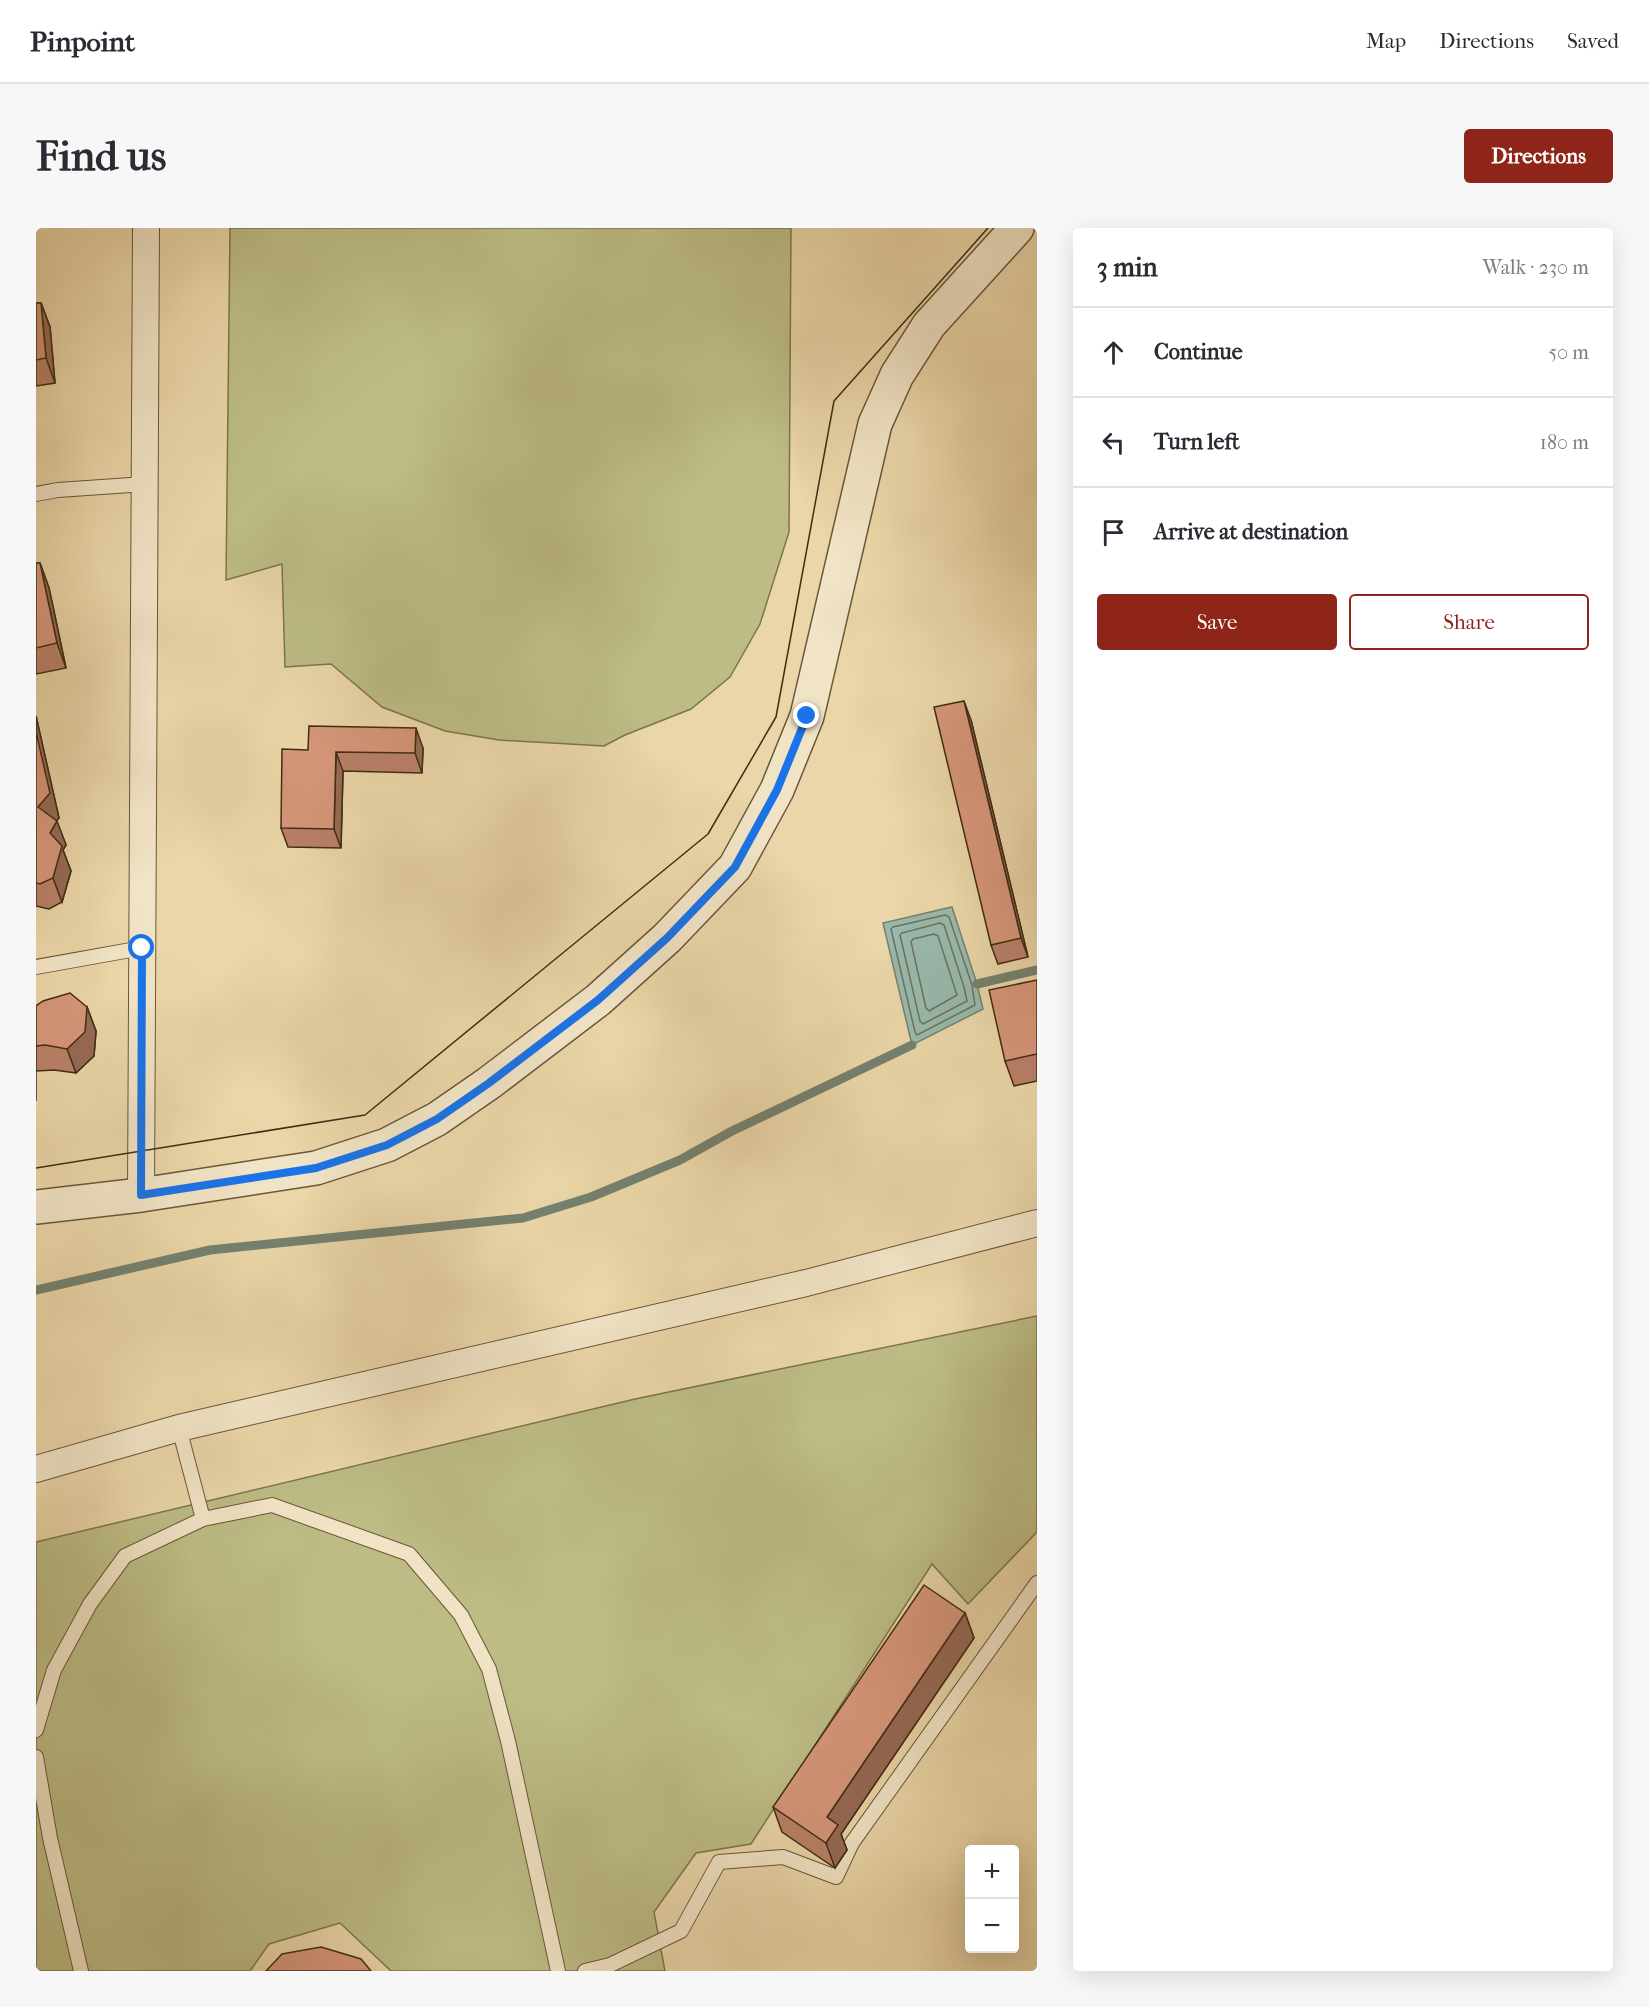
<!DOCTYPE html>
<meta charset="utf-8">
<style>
body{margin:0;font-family:"IM FELL French Canon",serif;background:#f7f7f7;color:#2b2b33}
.controls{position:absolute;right:18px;bottom:18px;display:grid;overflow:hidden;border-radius:6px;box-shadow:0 6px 24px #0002}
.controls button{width:54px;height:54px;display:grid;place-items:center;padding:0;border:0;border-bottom:2px solid #e1e1e2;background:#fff;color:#2b2b33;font:30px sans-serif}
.stop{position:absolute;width:18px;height:18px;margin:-14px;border:4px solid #1a73e8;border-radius:50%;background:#fff}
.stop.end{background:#1a73e8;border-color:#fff;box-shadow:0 2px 6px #0008}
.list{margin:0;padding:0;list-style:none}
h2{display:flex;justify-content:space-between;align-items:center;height:78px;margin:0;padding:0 24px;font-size:26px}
h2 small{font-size:20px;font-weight:400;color:#7c7c81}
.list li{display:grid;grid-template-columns:39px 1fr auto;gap:18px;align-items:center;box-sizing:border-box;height:90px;padding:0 24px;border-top:2px solid #e1e1e2}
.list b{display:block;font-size:22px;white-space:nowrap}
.list em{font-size:20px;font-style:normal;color:#7c7c81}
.actions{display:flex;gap:12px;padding:18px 24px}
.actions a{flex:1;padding:14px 0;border:2px solid #8f2418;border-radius:6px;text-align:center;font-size:21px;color:#8f2418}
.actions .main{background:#8f2418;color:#fff}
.icon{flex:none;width:33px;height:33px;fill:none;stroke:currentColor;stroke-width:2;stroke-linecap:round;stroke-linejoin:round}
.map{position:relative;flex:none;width:1001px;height:1743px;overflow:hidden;border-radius:6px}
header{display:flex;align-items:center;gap:36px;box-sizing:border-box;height:84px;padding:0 30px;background:#fff;border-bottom:2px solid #e1e1e2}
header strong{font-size:28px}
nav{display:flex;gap:33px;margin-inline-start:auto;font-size:21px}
.intro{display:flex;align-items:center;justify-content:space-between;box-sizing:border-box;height:144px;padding:0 36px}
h1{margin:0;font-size:42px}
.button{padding:15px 27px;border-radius:6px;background:#8f2418;color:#fff;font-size:21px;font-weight:700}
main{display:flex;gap:36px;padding:0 36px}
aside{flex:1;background:#fff;border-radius:6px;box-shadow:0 6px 24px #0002}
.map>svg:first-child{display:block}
</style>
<header>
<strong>Pinpoint</strong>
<nav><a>Map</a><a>Directions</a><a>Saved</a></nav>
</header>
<div class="intro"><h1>Find us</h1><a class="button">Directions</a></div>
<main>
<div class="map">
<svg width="1001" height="1743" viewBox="0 0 1001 1743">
<rect width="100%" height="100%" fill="#ead6a8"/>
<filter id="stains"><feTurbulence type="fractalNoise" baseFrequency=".00333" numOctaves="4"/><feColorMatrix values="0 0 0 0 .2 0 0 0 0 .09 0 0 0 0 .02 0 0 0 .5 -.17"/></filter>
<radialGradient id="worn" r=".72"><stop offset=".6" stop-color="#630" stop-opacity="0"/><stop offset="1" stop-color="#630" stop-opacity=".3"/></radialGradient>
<!-- green -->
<g fill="#bcbc84" stroke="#7e744c" stroke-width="1.5">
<path d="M194,0H755L753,304L724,396L694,449L655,481L589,507L568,518L463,512L409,503L346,479L295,436L249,439L246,336L190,352Z"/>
<path d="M1001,1088V1304L932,1376L896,1336L715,1616L660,1625L618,1684L629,1743H355L304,1695L233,1716L214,1743H0V1314L599,1171Z"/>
</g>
<!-- water -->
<path fill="#98b9ac" stroke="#74816f" stroke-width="1.5" d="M916,679L941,756L947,781L876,817L847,695Z"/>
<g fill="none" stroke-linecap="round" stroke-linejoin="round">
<!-- shore -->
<g stroke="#6c7260" stroke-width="1.5">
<path d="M909,687L913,689L936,757L939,777L881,807L879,804L855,701L857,699Z"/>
<path d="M904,695L908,697L928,759L931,773L887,796L884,793L864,707L866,705Z"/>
<path d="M898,706L902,708L921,767L893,783L890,780L875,714L877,711Z"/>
</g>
<!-- stream -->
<g stroke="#74816f" stroke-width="9">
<path d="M941,756L1001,742"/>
<path d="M0,1062L174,1022L487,990L555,969L644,932L696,903L876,817"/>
</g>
<!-- service casing -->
<g stroke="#6a5639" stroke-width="16">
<g id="service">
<path d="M0,266L22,262L109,256"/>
<path d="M0,739L106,720"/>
<path d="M167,1291L236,1277L373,1326L425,1387L453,1441L472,1513L522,1743"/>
<path d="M0,1502L18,1442L54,1376L89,1328L167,1291L143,1200"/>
<path d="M0,1529L14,1610L45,1743"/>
<path d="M549,1743L574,1737L645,1703L683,1634L747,1629L800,1649L816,1615L1001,1355"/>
</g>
</g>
<!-- minor casing -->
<g stroke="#6a5639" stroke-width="28">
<g id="minor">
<path d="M105,967L110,0"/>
<path d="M0,1241L143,1200L770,1055L1001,995"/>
</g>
</g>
<!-- tertiary casing -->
<g stroke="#6a5639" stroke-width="36">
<path id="tertiary" d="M0,979L105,967L280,940L351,917L401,891L453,855L562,772L631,710L699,639L741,562L771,488L839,196L861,147L893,97L981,0"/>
</g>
<!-- service -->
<use href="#service" stroke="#f1e4c6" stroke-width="14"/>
<!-- minor -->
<use href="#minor" stroke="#f1e4c6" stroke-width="26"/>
<!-- tertiary -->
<use href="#tertiary" stroke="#f1e4c6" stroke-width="33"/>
<!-- tram -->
<path stroke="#3f2c14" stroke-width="1.5" d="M0,940L329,887L672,606L740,489L798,173L952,0"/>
</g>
<!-- wall -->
<g fill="#b88169" stroke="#3f2c14" stroke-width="1.5">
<path d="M0,75H5L14,99L19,155L0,158Z"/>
<path d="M0,335H4L13,360L30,440L0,446Z"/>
<path d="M0,488L23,590L20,592L30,617L27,622L35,643L26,674L13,681L0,678Z"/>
<path d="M935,492L992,729L962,736L955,717Z"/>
<path d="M387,520L386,545L307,543L305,620L252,619L245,600L272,522Z"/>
<path d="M1001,752V853L978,858L969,833Z"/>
<path d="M0,778L51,779L60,803L58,828L40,845L18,842L0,843V873Z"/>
<path d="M929,1385L938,1410L805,1606L811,1622L799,1640L746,1604L737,1579Z"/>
</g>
<!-- shaded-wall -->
<g fill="#966955" stroke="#3f2c14" stroke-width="1.5">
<path d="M5,75L14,99L19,155L10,130Z"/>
<path d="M4,335L13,360L30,440L21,415Z"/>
<path d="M928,473L935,492L992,729L985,710Z"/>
<path d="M0,488L23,590L11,604L2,579Z"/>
<path d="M380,500L387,520L386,545L379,525Z"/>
<path d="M300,524L307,543L305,620L298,601Z"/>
<path d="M21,593L30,617L27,622L35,643L26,674L17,650L14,605Z"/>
<path d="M51,779L60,803L58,828L40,845L31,821Z"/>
<path d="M929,1385L938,1410L805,1606L811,1622L799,1640L790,1615L791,1589Z"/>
</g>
<!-- building -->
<g fill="#d6967a" stroke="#3f2c14" stroke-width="1.5">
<path d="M0,75H5L10,130L0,132Z"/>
<path d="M0,335H4L21,415L0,420Z"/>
<path d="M928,473L985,710L955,717L898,479Z"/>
<path d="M273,498L380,500L379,525L300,524L298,601L245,600L246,521L272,522Z"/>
<path d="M0,504L14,565L2,579L21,593L14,605L26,618L17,650L4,656L0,655Z"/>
<path d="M1001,752V826L969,833L953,762Z"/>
<path d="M34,765L51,779L49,804L31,821L9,817L0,818V778L7,773Z"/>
<path d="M888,1357L929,1385L791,1589L802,1597L790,1615L737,1579Z"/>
<path d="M285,1719L325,1731L335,1743H230L246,1726Z"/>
</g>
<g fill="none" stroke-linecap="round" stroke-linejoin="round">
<!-- route -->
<path stroke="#1a73e8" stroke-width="8" d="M106,720L105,967L280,940L351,917L401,891L453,855L562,772L631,710L699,639L741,562L771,488"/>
</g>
<rect width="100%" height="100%" filter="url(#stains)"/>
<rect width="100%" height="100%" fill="url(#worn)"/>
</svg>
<div class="controls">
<button>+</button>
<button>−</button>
</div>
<div class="stop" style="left:106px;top:720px"></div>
<div class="stop end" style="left:771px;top:488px"></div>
</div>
<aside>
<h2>3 min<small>Walk · 230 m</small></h2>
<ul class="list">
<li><svg class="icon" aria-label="ahead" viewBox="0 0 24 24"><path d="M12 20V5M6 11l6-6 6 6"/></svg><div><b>Continue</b></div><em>50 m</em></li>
<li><svg class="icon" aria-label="left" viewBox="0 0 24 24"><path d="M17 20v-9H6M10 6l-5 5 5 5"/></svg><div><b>Turn left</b></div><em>180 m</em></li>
<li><svg class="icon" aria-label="arrive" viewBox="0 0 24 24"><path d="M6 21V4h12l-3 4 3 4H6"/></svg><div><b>Arrive at destination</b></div></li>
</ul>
<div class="actions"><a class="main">Save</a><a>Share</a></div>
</aside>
</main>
